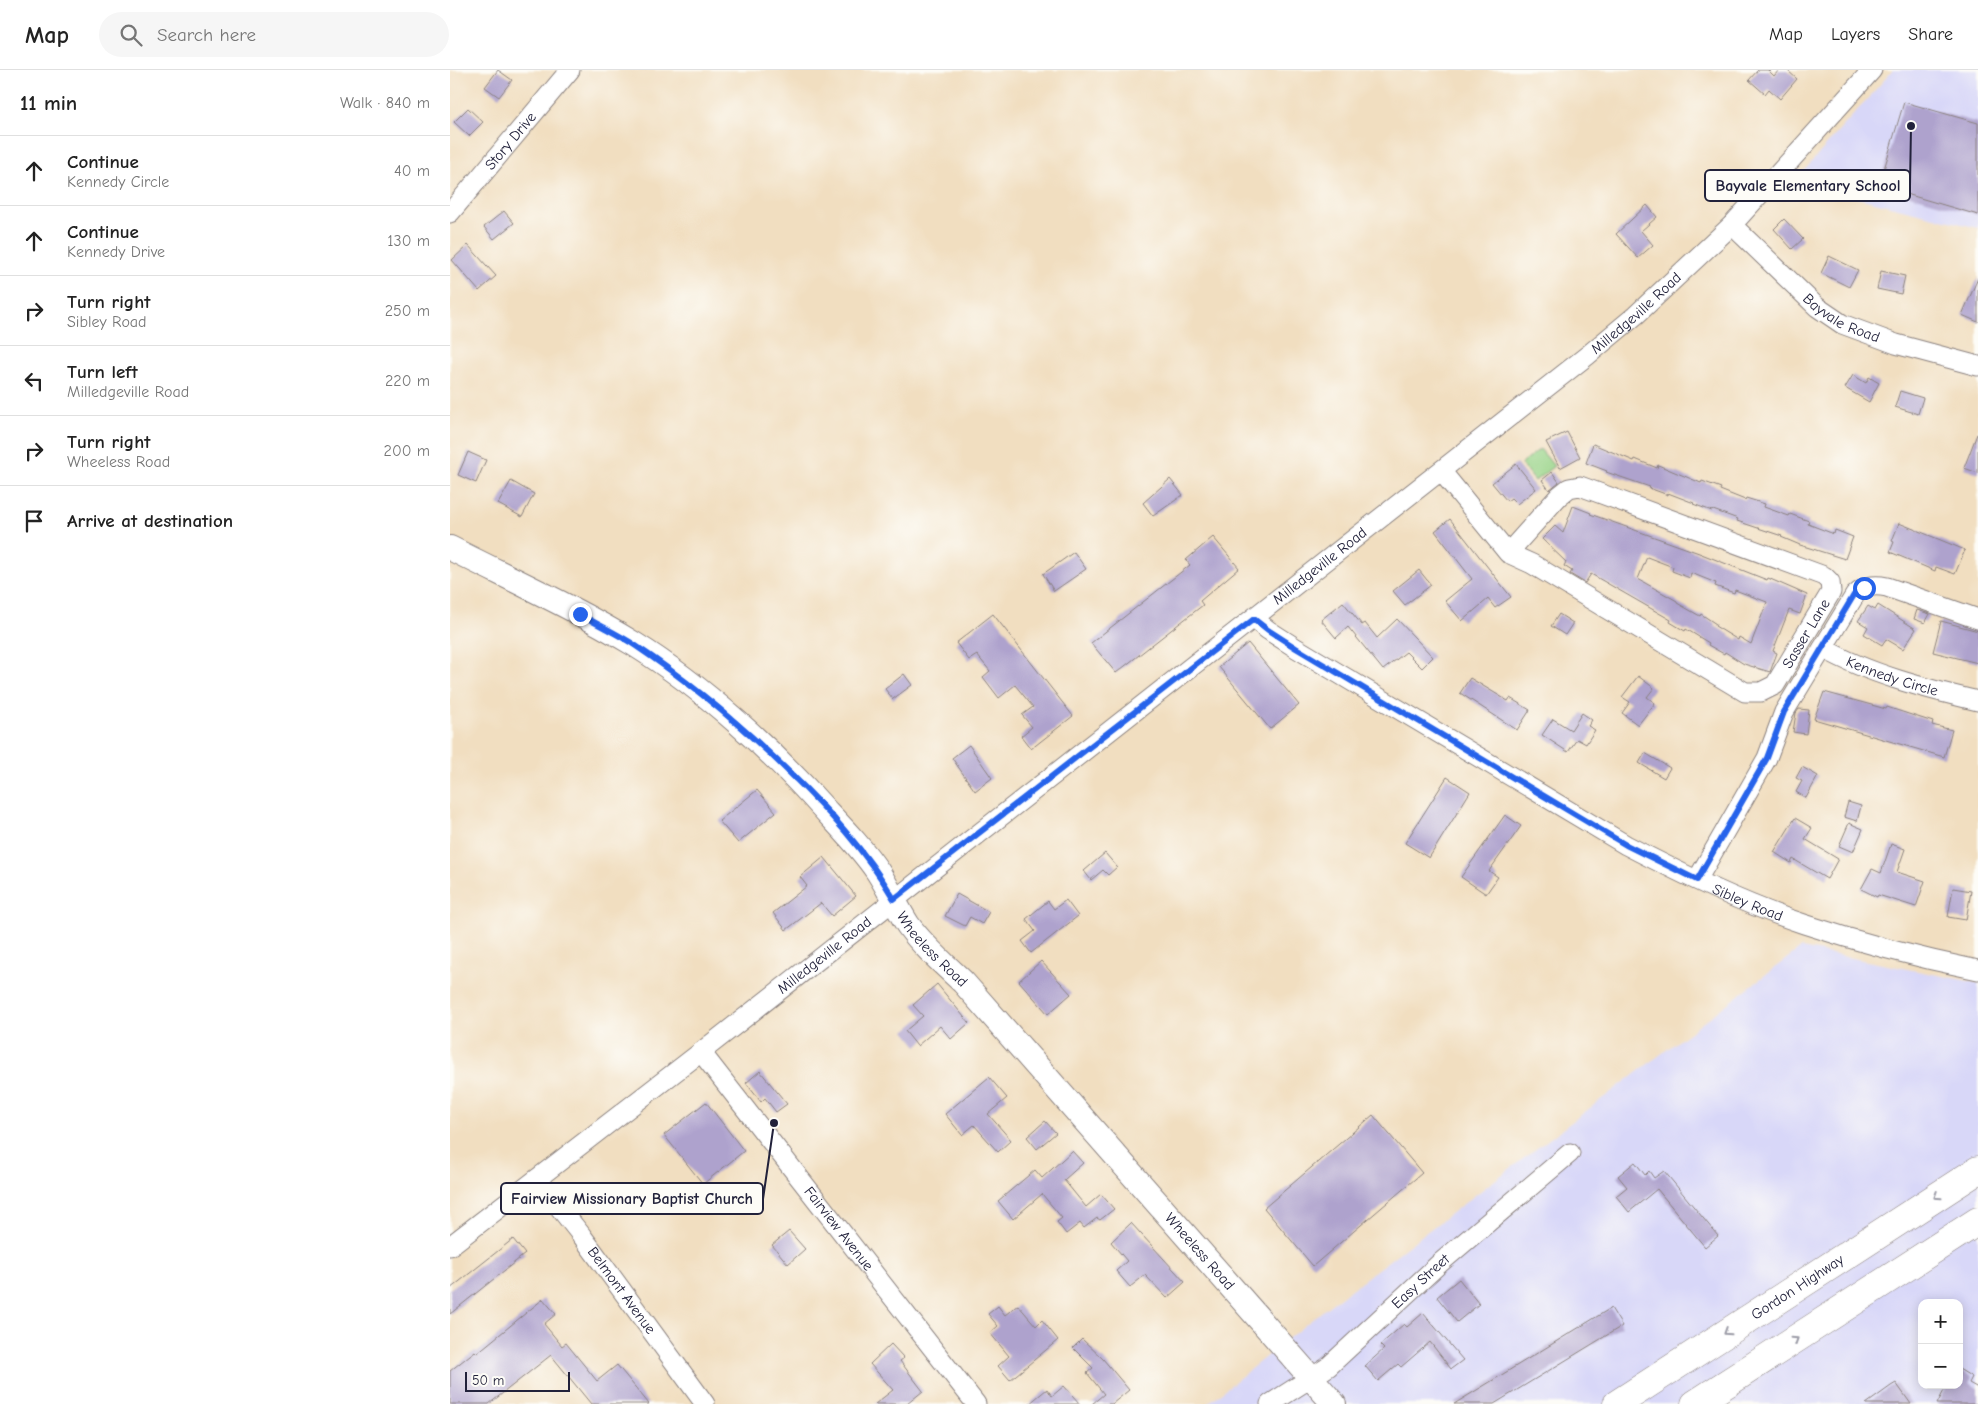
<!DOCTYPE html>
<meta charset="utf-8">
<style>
body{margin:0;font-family:"Comic Neue",sans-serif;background:#f6f6f6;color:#222}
.controls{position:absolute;right:15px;bottom:15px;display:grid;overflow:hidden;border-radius:10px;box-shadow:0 2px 12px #0003}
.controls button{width:45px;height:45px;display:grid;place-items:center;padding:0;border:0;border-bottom:1px solid #e0e0e0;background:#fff;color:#222;font:25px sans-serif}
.scale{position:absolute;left:15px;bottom:12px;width:105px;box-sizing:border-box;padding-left:5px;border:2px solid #22223b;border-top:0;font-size:14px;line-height:18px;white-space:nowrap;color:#22223b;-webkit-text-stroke:4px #fdfcf7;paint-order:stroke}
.stop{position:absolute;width:15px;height:15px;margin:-11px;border:4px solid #2563eb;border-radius:50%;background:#fff}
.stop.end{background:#2563eb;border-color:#fff;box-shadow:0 1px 5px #0008}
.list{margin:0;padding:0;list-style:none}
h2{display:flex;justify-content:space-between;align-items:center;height:65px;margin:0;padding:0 20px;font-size:21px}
h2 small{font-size:16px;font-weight:400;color:#767676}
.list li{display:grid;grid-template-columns:32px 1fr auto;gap:15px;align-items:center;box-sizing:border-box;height:70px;padding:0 20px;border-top:1px solid #e0e0e0}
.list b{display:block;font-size:19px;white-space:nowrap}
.list p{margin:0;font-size:16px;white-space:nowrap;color:#767676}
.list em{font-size:16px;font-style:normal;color:#767676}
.icon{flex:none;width:28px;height:28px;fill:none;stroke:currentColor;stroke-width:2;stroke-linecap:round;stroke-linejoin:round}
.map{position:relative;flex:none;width:1528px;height:1334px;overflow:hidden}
header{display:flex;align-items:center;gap:30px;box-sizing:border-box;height:70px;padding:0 25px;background:#fff;border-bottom:1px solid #e0e0e0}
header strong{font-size:24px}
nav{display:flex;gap:28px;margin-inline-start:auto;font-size:18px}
.search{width:350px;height:45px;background:#f6f6f6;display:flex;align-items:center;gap:12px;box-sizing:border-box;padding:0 18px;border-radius:28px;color:#767676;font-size:19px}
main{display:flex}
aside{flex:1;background:#fff}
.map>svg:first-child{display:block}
</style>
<header>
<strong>Map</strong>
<div class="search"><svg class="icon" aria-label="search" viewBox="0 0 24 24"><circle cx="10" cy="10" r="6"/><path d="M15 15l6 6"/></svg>Search here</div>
<nav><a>Map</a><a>Layers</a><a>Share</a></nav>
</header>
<main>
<aside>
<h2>11 min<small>Walk · 840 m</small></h2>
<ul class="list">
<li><svg class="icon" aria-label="ahead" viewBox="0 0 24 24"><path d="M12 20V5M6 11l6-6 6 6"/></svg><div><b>Continue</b><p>Kennedy Circle</p></div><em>40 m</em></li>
<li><svg class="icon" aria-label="ahead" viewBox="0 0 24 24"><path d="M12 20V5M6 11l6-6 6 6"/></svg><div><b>Continue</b><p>Kennedy Drive</p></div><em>130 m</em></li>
<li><svg class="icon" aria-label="right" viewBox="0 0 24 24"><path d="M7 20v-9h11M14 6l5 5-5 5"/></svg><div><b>Turn right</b><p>Sibley Road</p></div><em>250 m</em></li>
<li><svg class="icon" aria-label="left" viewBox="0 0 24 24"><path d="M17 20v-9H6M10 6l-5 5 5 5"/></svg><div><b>Turn left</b><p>Milledgeville Road</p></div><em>220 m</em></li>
<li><svg class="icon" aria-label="right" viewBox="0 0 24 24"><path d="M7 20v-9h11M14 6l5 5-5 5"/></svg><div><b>Turn right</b><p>Wheeless Road</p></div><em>200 m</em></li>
<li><svg class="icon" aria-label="arrive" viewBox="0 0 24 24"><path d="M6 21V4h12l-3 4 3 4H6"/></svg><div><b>Arrive at destination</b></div></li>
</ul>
</aside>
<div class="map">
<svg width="1528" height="1334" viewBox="0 0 1528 1334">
<rect width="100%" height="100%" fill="#fdfcf7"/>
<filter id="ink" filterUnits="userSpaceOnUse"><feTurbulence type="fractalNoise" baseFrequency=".02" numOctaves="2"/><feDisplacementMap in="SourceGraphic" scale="10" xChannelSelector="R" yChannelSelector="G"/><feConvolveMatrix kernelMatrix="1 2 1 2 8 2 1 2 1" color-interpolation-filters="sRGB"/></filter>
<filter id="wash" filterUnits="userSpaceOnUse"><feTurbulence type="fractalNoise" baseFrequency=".0096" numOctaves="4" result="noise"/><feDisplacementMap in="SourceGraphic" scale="20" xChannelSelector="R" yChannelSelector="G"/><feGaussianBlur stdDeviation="1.12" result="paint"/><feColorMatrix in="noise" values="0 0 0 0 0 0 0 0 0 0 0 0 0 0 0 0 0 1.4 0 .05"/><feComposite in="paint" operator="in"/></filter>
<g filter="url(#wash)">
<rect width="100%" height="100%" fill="#f1dec0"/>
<!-- built -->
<g fill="#d8d7f8" fill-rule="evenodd">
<path d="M1443,0H1528V158L1344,112Z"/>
<path d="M1351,878L1528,913V1334H757L875,1239ZM1472,1233H1509V1315H1472Z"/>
</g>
<!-- green -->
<path fill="#98d387" stroke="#5d7a61" d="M1090,379L1104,396L1085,411L1071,394Z"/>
<g id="blocks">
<!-- building -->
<g fill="#aea2cd" fill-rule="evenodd">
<path d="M48,0L62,10L49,27L35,17Z"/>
<path d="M1308,0H1318L1324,6L1329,0H1337L1347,9L1330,29L1319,19L1315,24L1299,10Z"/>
<path d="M1454,32L1528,53V145L1429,116Z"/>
<path d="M18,38L33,52L19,66L4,52Z"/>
<path d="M1197,135L1207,147L1191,161L1203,175L1188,188L1166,164Z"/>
<path d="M54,141L64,153L44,169L34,157Z"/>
<path d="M1334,149L1353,169L1342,179L1324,159Z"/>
<path d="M18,175L46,206L29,221L2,190Z"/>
<path d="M1379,186L1408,200L1399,217L1371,203Z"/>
<path d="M1431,201L1455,206L1451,224L1427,219Z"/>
<path d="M1528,208V252L1512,245Z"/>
<path d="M1403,305L1416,313L1419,307L1429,313L1419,332L1395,318Z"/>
<path d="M1450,321L1473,328L1468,344L1445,337Z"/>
<path d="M1117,362L1130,387L1110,398L1096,372Z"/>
<path d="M1527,364H1528V403L1514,398Z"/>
<path d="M1143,374L1184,391L1185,389L1207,398L1208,395L1251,413L1252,411L1271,418L1270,420L1295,430L1296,428L1315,434L1314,437L1339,446L1340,444L1359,451L1358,454L1384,464L1385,460L1403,467L1395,489L1350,475L1331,467L1332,466L1287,451L1288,449L1263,440L1262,441L1243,434L1244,433L1218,423V425L1199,418L1200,417L1156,402L1157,401L1136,393Z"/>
<path d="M18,382L36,390L26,413L8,405Z"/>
<path d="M1066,394L1086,419L1067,434L1061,428L1057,431L1042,413Z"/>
<path d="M1102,402L1109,412L1099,420L1092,410Z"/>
<path d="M720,409L733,425L703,446L693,433Z"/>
<path d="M61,411L84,424L72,447L48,434Z"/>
<path d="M1123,436L1141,443L1140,444L1249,483L1317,510L1318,508L1357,525L1350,544L1339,540L1323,581L1327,583L1320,602L1294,594L1275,582L1274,584L1258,575L1259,573L1236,559L1235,561L1220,552L1221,550L1141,504L1135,513L1120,504L1122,501L1114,496L1116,492L1092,469L1105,456L1113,463ZM1197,487L1223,497L1222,501L1240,508L1241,503L1266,513L1265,516L1284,523L1285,520L1317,532L1301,574L1289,567L1288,570L1265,556L1266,554L1251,544L1250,546L1227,533V531L1188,509Z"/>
<path d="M1000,449L1061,527L1045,538L1038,529L1012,551L995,531L1022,509L985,461Z"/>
<path d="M1449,453L1515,480L1505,504L1486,497L1485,501L1440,482L1444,472L1442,471Z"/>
<path d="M763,467L789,498L750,531L753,535L666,603L641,573L740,495L736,490Z"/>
<path d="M624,482L636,499L604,521L593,504Z"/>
<path d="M969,500L981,515L955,535L943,521Z"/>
<path d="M893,532L912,555L915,553L927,568L947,549L983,587L972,598L956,582L933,600L898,557L886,568L871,550Z"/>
<path d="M1428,535L1466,559L1453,579L1436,569L1432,575L1414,564L1418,557L1408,551L1418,536L1425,540Z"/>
<path d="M1467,540L1480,544L1475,553L1464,549Z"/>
<path d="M543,544L623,646L581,679L571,666L582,657L572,645L583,637L565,615L549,628L533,607L540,601L527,585L519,590L506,573Z"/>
<path d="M1109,544L1123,553L1115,565L1101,556Z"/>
<path d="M1491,551L1528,561V593L1483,582Z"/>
<path d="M798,573L849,635L820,659L769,597Z"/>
<path d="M454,604L462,615L443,629L435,619Z"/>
<path d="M1188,606L1204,618L1197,627L1205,633L1188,655L1172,643L1180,632L1172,627Z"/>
<path d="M1020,608L1058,631L1060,628L1080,640L1067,660L1010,623Z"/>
<path d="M1374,622L1436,639L1437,637L1483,652L1482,655L1502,660L1494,687L1364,649Z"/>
<path d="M1349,639L1359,640L1356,664L1343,662L1346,643Z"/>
<path d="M1132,643L1142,650L1138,656L1145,660L1136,674L1127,669L1118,682L1092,665L1103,649L1121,660Z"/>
<path d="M519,675L542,708L525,721L502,688Z"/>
<path d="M1195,683L1220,698L1214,708L1189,693Z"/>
<path d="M1352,697L1368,706L1356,728L1346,722L1352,711L1346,708Z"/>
<path d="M997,707L1020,722L979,788L955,773Z"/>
<path d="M307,720L326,742L288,773L269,751Z"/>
<path d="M1398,732L1411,736L1407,751L1394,747Z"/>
<path d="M1055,745L1071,756L1039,801L1048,807L1036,824L1011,807Z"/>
<path d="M1345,748L1362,758L1355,769L1388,789L1377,809L1343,789L1341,793L1324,782Z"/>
<path d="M1399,753L1413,759L1403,782L1389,776Z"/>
<path d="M1441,774L1455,779L1447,802L1475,811L1466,837L1428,825L1427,827L1411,819L1422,799L1431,803Z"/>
<path d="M655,783L667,797L658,805L653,800L641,810L634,801Z"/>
<path d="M374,787L406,826L382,846L371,833L336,860L323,843L357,816L350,807Z"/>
<path d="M1503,818L1521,821L1516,850L1498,847Z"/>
<path d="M507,824L539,842L532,854L520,847L515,856L495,846Z"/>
<path d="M616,830L628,846L581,883L572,871L585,861L576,849L598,831L604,839Z"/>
<path d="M591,891L621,924L598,944L569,911Z"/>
<path d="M487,914L519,953L501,969L490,956L467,976L455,961L473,946L463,935Z"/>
<path d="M310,1001L337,1034L326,1042L315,1028L311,1032L296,1013Z"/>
<path d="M539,1007L557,1028L538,1044L561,1070L548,1082L524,1055L512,1065L495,1044Z"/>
<path d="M256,1032L294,1081L253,1114L214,1065Z"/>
<path d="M923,1045L972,1103L863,1196L814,1138Z"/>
<path d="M595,1051L606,1063L587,1079L577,1067Z"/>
<path d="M622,1081L633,1093L614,1110L636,1137L651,1124L664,1139L650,1150L647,1148L634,1158L630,1153L616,1164L607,1152L612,1148L592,1124L563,1149L548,1131L585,1100L592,1108Z"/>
<path d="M1185,1092L1195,1105L1199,1101L1204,1108L1214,1101L1268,1166L1255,1177L1207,1119L1179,1142L1166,1126L1177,1117L1168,1106Z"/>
<path d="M681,1153L735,1212L717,1228L695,1205L680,1217L666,1201L677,1191L661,1172Z"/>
<path d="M339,1161L355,1179L338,1194L322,1175Z"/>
<path d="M63,1169L75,1184L0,1244V1219Z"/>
<path d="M1009,1209L1029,1234L1007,1252L987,1227Z"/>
<path d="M93,1229L106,1244L94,1254L112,1276L116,1273L147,1311L167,1295L199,1334H141L101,1285L39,1334H0V1301L25,1281L27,1283Z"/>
<path d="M568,1235L586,1256L592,1250L608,1270L560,1310L548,1296L559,1286L540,1263L548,1256L538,1244L548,1236L555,1245Z"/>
<path d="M1161,1238L1172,1256L1044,1334H1004Z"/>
<path d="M973,1243L1013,1290L1001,1299L980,1272L951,1297L948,1294L928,1311L915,1296L934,1279L930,1275L954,1254L957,1257Z"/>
<path d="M632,1269L653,1289L679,1320L662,1334H642L654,1324L637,1303L643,1298L623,1278Z"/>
<path d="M441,1274L454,1288L450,1291L473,1321L457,1334H425L443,1320L420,1294Z"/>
<path d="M1509,1299L1522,1307L1519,1313L1528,1318V1334H1487L1497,1315H1509Z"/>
<path d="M1446,1313L1461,1334H1416L1441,1316Z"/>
<path d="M614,1316L630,1334H579L597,1319L602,1326Z"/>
</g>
</g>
</g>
<g filter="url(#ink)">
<use href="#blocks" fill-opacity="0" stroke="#8a807e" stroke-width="1"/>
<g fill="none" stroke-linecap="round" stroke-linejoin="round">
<!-- minor casing -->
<g stroke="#8a807e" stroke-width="21">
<g id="minor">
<path id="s1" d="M0,143L120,0"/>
<path id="s2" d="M1282,155L1367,237L1392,254L1446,274L1528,296"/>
<path id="s3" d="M992,402L1058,483L1082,494L1295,622H1311L1325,615L1381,522L1380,512L1374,506L1130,416L1119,418L1109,426L1058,483"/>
<path id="s4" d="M804,549L818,560L846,578L1176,775C1234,805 1293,834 1354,854C1411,873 1469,888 1528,900"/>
<path id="s5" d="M1373,578C1418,604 1477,619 1528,631"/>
<path d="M1247,810L1317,688L1334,642L1405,525C1415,516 1423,514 1437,517L1528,549"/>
<path id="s6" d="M251,982L526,1334"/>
<path id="s7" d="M87,1109L132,1166L255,1334"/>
<path id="s8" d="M0,1176L251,982L1138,285L1186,245L1282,155L1422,0"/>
<path id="s9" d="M820,1334L878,1297L990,1193L1120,1083"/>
</g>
</g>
<!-- major casing -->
<g stroke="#8a807e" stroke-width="26">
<g id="major">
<path id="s10" d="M0,478C61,509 125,538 184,574C253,617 323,681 377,742C395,761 414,781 428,802C439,819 447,838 458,855C473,876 494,894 513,912L884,1334"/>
</g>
</g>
<!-- highway casing -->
<g stroke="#8a807e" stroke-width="29">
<g id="highway">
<path id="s11" d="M1167,1334L1528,1100"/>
<path d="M1245,1334L1528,1151"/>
</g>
</g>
<!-- minor -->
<use href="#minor" stroke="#fff" stroke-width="19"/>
<!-- major -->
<use href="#major" stroke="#fff" stroke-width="24"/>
<!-- highway -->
<use href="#highway" stroke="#fff" stroke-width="28"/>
</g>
<!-- one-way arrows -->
<defs><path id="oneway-chevron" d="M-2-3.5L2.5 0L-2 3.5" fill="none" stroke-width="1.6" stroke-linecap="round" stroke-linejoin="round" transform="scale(1.25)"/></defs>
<g stroke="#9c9ca7">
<use href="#oneway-chevron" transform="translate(1487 1126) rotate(147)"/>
<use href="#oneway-chevron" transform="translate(1277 1262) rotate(147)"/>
<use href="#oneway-chevron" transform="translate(1345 1270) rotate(-33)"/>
</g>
</g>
<g fill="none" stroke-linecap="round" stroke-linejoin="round" filter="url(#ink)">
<!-- route -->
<path stroke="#2563eb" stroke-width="6" d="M130,544C148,555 168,564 186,576C241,613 291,655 338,701C378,740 416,781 444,829L804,549L818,560L846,578L1176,775L1247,810L1317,688L1334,642L1404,525L1414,518"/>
</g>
<g text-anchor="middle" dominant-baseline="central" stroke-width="4" stroke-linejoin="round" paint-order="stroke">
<!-- street labels -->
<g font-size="15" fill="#22223b" stroke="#fdfcf7">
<text stroke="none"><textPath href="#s1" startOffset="94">Story Drive</textPath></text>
<text stroke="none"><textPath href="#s8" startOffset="1509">Milledgeville Road</textPath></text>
<text stroke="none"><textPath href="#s2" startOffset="145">Bayvale Road</textPath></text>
<text stroke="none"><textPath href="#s8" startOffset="1104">Milledgeville Road</textPath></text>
<text stroke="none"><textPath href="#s3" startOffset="471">Sasser Lane</textPath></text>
<text stroke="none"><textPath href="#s5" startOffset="75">Kennedy Circle</textPath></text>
<text stroke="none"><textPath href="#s4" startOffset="570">Sibley Road</textPath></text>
<text stroke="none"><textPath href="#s10" startOffset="638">Wheeless Road</textPath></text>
<text stroke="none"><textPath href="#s8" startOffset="474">Milledgeville Road</textPath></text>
<text stroke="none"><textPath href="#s6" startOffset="224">Fairview Avenue</textPath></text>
<text stroke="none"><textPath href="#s10" startOffset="1042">Wheeless Road</textPath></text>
<text stroke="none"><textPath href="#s9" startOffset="195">Easy Street</textPath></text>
<text stroke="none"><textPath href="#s11" startOffset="215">Gordon Highway</textPath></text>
<text stroke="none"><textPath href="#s7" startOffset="140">Belmont Avenue</textPath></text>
</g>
</g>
<!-- callouts -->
<path fill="none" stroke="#22223b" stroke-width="2" d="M1461 56L1460 116M324 1053L313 1129"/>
<g fill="#22223b" stroke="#fdfcf7" stroke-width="2">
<circle cx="1461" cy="56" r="5"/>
<circle cx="324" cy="1053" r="5"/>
</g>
<g fill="#fdfcf7" stroke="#22223b" stroke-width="2">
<rect x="1255" y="100" width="205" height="31" rx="5"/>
<rect x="51" y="1113" width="262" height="31" rx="5"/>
</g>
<g font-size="16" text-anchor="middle" font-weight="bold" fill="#22223b">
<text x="1358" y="121">Bayvale Elementary School</text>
<text x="182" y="1134">Fairview Missionary Baptist Church</text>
</g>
</svg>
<div class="controls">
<button>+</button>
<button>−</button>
</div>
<div class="scale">50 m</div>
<div class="stop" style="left:1414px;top:518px"></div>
<div class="stop end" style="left:130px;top:544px"></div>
</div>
</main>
